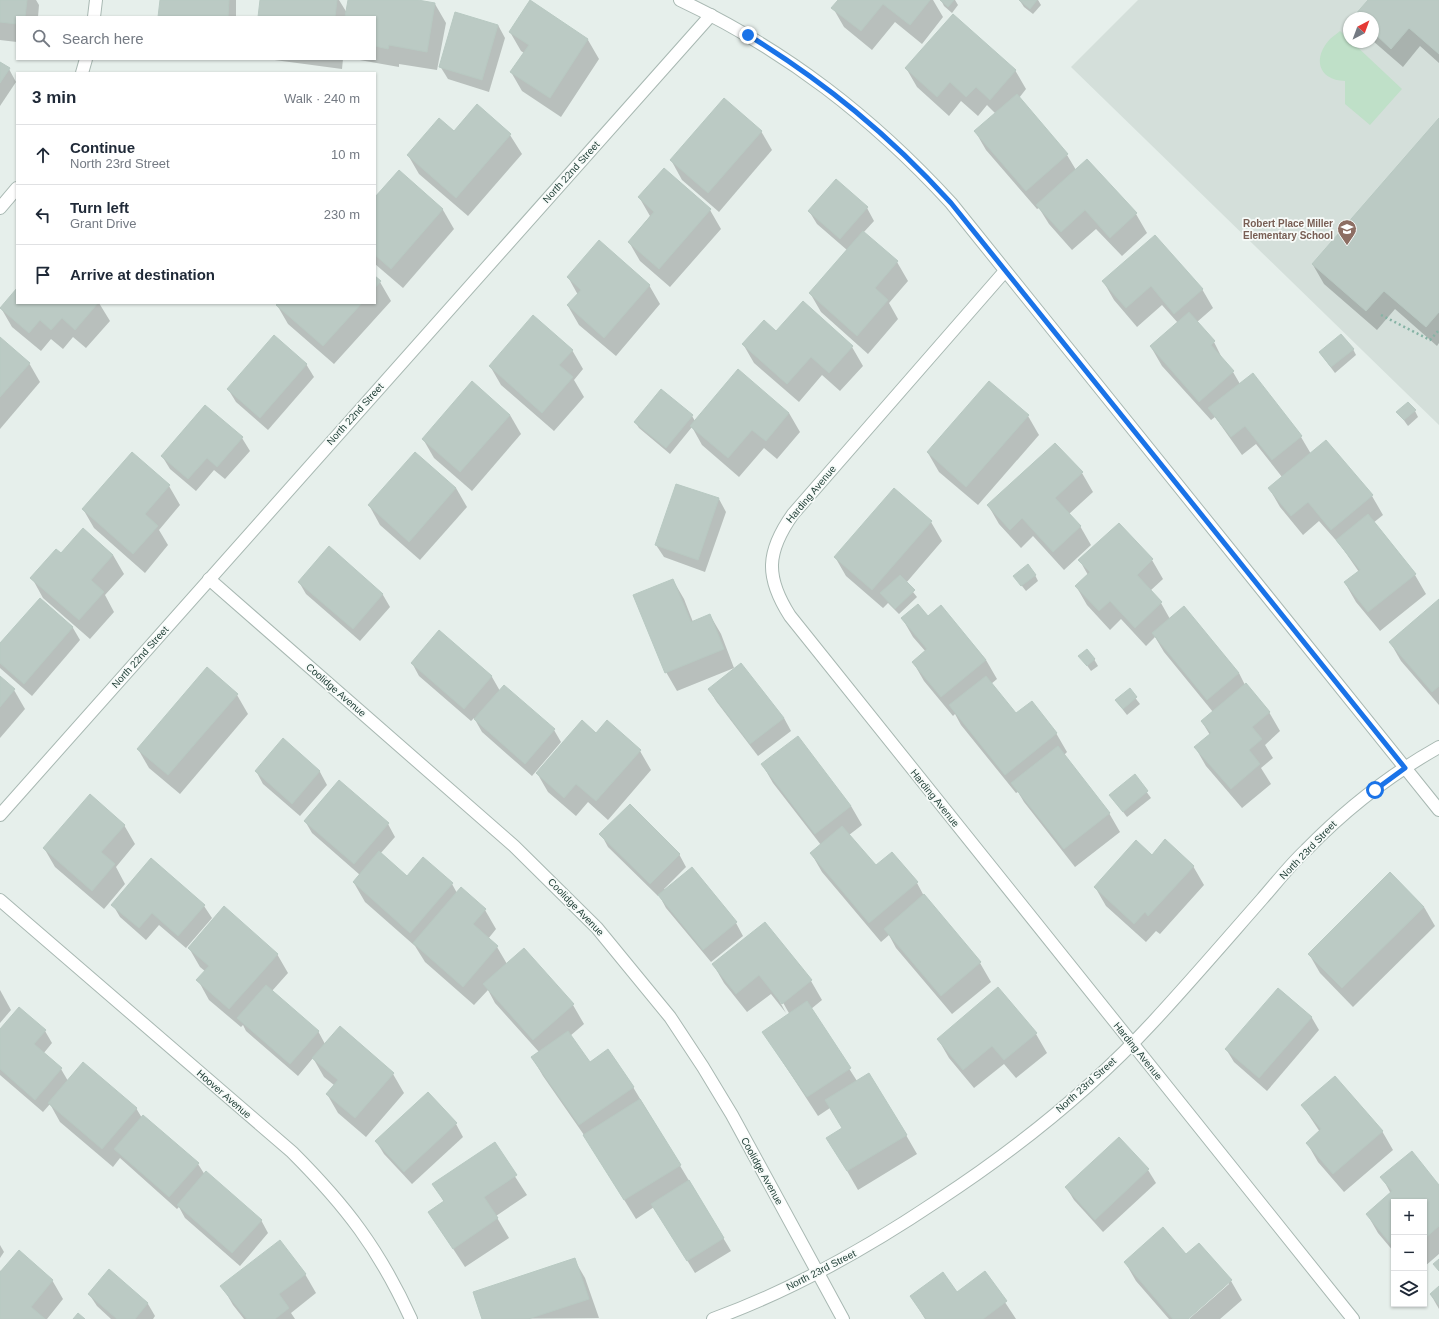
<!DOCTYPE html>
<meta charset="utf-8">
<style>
body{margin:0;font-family:Helvetica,sans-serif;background:#f6f6f7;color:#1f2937}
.controls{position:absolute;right:12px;bottom:12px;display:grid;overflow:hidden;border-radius:0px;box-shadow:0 1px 3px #0004}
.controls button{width:36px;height:36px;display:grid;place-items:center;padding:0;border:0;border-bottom:1px solid #e0e1e3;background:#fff;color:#1f2937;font:20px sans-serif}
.compass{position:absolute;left:1343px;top:12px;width:36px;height:36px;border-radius:50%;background:#fff;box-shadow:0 1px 3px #0004;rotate:41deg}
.stop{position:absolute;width:12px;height:12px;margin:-9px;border:3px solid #1a73e8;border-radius:50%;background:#fff}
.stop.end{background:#1a73e8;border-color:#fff;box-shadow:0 1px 4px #0008}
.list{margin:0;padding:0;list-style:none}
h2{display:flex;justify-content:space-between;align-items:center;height:52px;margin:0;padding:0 16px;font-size:17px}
h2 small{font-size:13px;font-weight:400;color:#747a83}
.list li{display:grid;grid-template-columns:26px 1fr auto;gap:12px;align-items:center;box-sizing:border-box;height:60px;padding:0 16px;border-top:1px solid #e0e1e3}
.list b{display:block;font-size:15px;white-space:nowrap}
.list p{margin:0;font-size:13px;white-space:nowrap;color:#747a83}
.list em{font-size:13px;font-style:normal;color:#747a83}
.icon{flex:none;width:22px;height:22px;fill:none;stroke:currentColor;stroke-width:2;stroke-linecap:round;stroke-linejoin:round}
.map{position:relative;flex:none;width:1439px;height:1319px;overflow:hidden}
.search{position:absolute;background:#fff;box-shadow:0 1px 3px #0004;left:16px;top:16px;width:360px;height:44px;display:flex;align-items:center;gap:10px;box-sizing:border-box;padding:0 14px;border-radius:0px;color:#747a83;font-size:15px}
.panel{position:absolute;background:#fff;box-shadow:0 1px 3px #0004;left:16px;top:72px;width:360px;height:232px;border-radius:0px}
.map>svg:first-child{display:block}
</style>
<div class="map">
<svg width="1439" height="1319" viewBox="0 0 1439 1319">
<rect width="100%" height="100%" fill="#e6efeb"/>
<!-- built -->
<path fill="#d4dfda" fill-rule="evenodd" d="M1138,0H1439V425L1071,67ZM1349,18H1373V42H1349Z"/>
<!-- green -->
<path fill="#bfe0c8" d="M1340,31L1349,39V42H1352L1402,89L1370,125L1345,104V81C1317,80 1313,57 1330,39C1333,36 1337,34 1340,31Z"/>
<!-- shadow -->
<g fill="#0003">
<path d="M0,0H36L39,5L38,17H17V42L0,40Z"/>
<path d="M161,0H236V17H159Z"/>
<path d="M261,0H339L347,13L349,0H412L435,4L446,23L437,70L399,64V67L354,59H375V17H259Z"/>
<path d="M839,0H933L943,17L922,44L895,22L872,50L844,27L833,8Z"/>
<path d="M941,0H955L958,5L952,13L944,6Z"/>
<path d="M1038,0L1041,5L1033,14L1024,7L1020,1Z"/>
<path d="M1369,0H1439V63L1420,46L1403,67L1373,41V18H1357L1355,16Z"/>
<path d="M530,1L588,40L599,59L561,117L522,91L511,72L524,53L521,51L510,32Z"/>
<path d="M498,25L505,38L489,92L448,79L440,66Z"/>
<path d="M267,59H343L342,69Z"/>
<path d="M0,63L9,69L16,82L0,106Z"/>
<path d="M906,68L1015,70L1026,89L1019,98L1067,155L1076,170L1087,160L1136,214L1147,233L1122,256L1096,229L1072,250L1049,224L1039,208L1037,209L986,150L975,131L996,114L987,105L978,116L961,101L949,116L917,87Z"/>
<path d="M477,106L510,135L522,154L468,216L419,174L408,155L454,132Z"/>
<path d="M1439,120V343L1437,346L1395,309L1377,330L1324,284L1313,265Z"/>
<path d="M761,131L772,150L719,212L682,180L671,160Z"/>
<path d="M399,172L443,210L454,229L403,288L375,264V199Z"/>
<path d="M639,197L710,210L721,229L670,287L640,261L629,242L650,216Z"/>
<path d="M867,208L874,221L863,233L897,262L908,281L889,303L898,319L868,354L821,312L810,293L847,250L817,224L809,211Z"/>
<path d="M375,277L380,282L391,301L334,364L288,324L277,305L279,303H375Z"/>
<path d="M568,277L649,285L660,304L616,356L579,325L568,306L578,295Z"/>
<path d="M1103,281L1202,289L1213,308L1197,322L1214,342L1224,362L1233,372L1240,384L1253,374L1301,437L1311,454L1372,496L1383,515L1373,523L1415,575L1426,594L1380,631L1356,602L1345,583L1359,572L1341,546L1319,521L1303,535L1280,507L1269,488L1282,477L1256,444L1242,455L1215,417L1211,420L1162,366L1151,347L1178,323L1162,305L1137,327L1114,300Z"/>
<path d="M17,290V303H99L110,321L86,348L73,337L63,349L51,339L41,351L12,327L1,308Z"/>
<path d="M776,332L852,347L863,366L840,391L822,375L799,402L754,363L743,344Z"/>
<path d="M0,338L29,363L40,382L0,429Z"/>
<path d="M1353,349L1356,355L1335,373L1320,353Z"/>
<path d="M572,350L583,369L574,380L584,397L554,431L501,385L490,366Z"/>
<path d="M306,364L314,377L268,430L236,402L228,389Z"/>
<path d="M661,390L692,416L695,421L789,413L800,432L777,459L764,448L739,477L702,445L692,427L670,454L639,428L635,422Z"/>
<path d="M205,406L242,438L250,451L225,479L214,470L196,491L170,469L162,456Z"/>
<path d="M1415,411L1418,417L1408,426L1398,412Z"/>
<path d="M510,415L521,434L472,491L434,458L423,439Z"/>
<path d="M1028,416L1039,435L978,505L939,472L928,453Z"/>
<path d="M132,453L169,486L180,505L159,530L168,545L145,573L94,528L83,509Z"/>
<path d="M1082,473L1093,492L1069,514L1080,526L1091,545L1064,570L1033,536L1021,548L999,524L988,505Z"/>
<path d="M677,485L719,499L726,512L705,572L664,557L656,545Z"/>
<path d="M456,488L467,507L420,560L380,525L369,505Z"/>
<path d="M931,522L942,541L906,583L917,597L899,614L888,603L883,608L846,576L835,557Z"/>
<path d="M1119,525L1152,560L1163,579L1150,591L1161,603L1170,619L1239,673L1245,685L1269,712L1280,731L1265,745L1273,758L1261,768L1271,784L1242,808L1206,766L1195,747L1210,735L1202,722L1213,712L1164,652L1155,637L1146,646L1121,619L1110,630L1087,605L1076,586L1088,575L1080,561Z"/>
<path d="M329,548L383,595L390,607L360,641L306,594L299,582Z"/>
<path d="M61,555H113L124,574L105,595L114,612L90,639L43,598L32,578Z"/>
<path d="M1035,575L1038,581L1026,591L1014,576Z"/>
<path d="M673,580L684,599L693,622L710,615L721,634L734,668L677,691L666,672Z"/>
<path d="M40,599L73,628L80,640L32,696L0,668V645Z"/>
<path d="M1439,600V705L1401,661L1390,642Z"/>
<path d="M941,607L986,660L997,679L991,684L1016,715L1056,733L1067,752L1064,755L1109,813L1120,832L1075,867L1024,802L1018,792L1016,793L961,725L955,714L953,716L924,681L913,662L926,652L913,637L902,618H928Z"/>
<path d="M439,631L492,677L500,691L554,730L561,742L532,776L482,732L474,718L471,721L419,676L412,663Z"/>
<path d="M1080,656L1094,659L1098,666L1091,671Z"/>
<path d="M207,669L237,695L248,714L180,794L149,768L138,749Z"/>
<path d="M0,677L14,690L25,709L0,738Z"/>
<path d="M709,689L784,718L791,731L758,756L716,701Z"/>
<path d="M1129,690L1140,704L1127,715L1116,701Z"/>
<path d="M596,734L640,751L651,770L608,820L588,802L576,816L548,792L537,773Z"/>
<path d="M283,740L320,772L327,785L300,816L263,784L256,771Z"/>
<path d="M762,764L851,806L862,825L849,835L876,867L917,883L924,896L980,963L991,982L952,1014L896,948L889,935L881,942L822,872L811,853L821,845L773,783Z"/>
<path d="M1135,776L1151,798L1127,817L1110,795Z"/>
<path d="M305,821L388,824L395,837L380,854L407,877L423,859L452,884L457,893L461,889L485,910L496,929L488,939L497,947L507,964L524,949L573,1005L584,1024L570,1036L589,1063L633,1087L731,1251L695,1273L654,1207L636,1219L584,1135L543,1076L532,1057L539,1052L495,1003L488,990L474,1005L425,962L415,946L365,902L354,883L360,875L312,833Z"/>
<path d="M124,825L135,844L116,867L125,884L104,909L55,867L44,848Z"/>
<path d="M601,834L679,854L686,867L664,889L665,890L692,869L736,923L743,936L711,962L666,908L659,895L658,896L608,847Z"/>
<path d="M1152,856L1193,866L1204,885L1160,934L1156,931L1146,942L1106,906L1095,887Z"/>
<path d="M113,905L204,906L212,918L186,948L159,925L146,940L120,917Z"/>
<path d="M1424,907L1435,926L1353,1007L1320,973L1309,954Z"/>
<path d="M765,923L811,981L822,1000L811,1009L857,1081L906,1135L917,1154L858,1190L839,1157L843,1129L830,1108L818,1116L763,1032L790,1015L781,999L779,1000L786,1013L771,994L747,1012L724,983L713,964Z"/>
<path d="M189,948L277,954L288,973L272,991L318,1031L325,1044L393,1074L404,1093L366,1137L338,1113L327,1094L334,1085L324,1077L313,1058L298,1076L246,1031L243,1025L241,1027L209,1000L198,980L206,972L200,967Z"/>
<path d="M1279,989L1312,1018L1319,1030L1267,1091L1234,1062L1226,1049Z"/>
<path d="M0,990L11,1010L0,1023Z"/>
<path d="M0,1031H45L52,1043L43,1054L61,1069L68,1081L136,1108L142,1118L198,1164L205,1175L261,1220L268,1233L240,1266L185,1218L179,1207L177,1209L120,1158L113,1167L60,1122L50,1104L43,1112L0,1075Z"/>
<path d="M1036,1034L1047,1053L1016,1078L1004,1064L974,1088L949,1058L938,1039Z"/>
<path d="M428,1094L456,1124L463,1137L412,1184L384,1154L376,1141Z"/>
<path d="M1302,1105L1382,1131L1393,1150L1344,1192L1318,1162L1307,1143L1320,1132Z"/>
<path d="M1119,1138L1148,1170L1156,1183L1103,1232L1074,1200L1066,1187Z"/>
<path d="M494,1144L527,1195L496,1216L509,1238L465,1267L429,1212L444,1202L434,1184Z"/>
<path d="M1382,1177L1439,1186V1254L1424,1267V1202H1394V1252L1378,1233L1367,1214L1391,1194Z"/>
<path d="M0,1245L4,1252L0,1258Z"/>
<path d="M1186,1255L1231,1281L1242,1300L1220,1319H1189L1229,1284V1281L1186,1319H1169L1136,1281L1125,1262Z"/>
<path d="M574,1259L585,1278L599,1318L483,1319Z"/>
<path d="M0,1270L1,1272L52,1280L63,1299L47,1319H0Z"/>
<path d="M110,1271L148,1304L155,1316L153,1319H111L97,1306L89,1294Z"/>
<path d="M985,1272L1016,1319H925L911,1296L957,1293Z"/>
<path d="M305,1274L316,1293L291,1313L295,1319H244L233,1305L222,1286Z"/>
<path d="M1439,1288V1309L1431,1295Z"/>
</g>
<!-- building -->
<g fill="#bbcac4" stroke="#b8c9c2">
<path d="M0,0H27L25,17H17V24L0,22Z"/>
<path d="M160,0H229L228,17H158Z"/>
<path d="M260,0H337L335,17H258Z"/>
<path d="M348,0H418L435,3L427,52L389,45L388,49L375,46V17H345Z"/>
<path d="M530,0L588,39L550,98L510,72L529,45L509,32Z"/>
<path d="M838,0H930L910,25L883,4L861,31L831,8Z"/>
<path d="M940,0H954L948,7Z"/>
<path d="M1019,0H1037L1030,9Z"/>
<path d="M1368,0H1439V54L1409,28L1391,49L1373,32V18H1357L1354,16Z"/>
<path d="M455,12L498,25L482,80L439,67Z"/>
<path d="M953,14L1016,70L990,100L976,87L966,97L950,82L937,97L905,68Z"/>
<path d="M0,62L10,68L0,83Z"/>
<path d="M1017,94L1068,154L1026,191L974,131Z"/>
<path d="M724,98L762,131L708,193L670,160Z"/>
<path d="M477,104L511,134L456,198L407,155L439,118L454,131Z"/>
<path d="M1439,118V312L1426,327L1384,291L1366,311L1312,264Z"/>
<path d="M1087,159L1137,213L1110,238L1085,210L1061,232L1036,205Z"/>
<path d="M664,168L711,209L659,269L628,242L654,212L638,197Z"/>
<path d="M399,170L443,209L391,269L375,255V197Z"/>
<path d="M836,179L868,207L840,239L808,211Z"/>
<path d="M863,231L898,261L875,288L888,300L857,336L809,293Z"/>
<path d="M1155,235L1203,289L1174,314L1151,286L1126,308L1102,281Z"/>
<path d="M599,240L650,285L604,338L567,305L581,290L567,277Z"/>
<path d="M375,276L381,281L375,288Z"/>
<path d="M17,288V303H98L75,330L62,318L51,330L40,320L29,333L0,308Z"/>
<path d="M803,301L853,346L829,373L811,357L787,384L742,344L764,320L776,331Z"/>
<path d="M278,303H362L323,346L276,305Z"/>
<path d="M1189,312L1215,341L1211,345L1234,371L1199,402L1150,346Z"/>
<path d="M533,315L573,350L559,365L573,377L542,413L489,366Z"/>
<path d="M1341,334L1354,349L1331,367L1319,352Z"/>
<path d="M274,335L307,364L260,418L227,389Z"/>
<path d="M0,337L30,363L0,397Z"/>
<path d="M738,369L789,413L766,441L752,430L728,458L690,426Z"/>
<path d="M1253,373L1302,436L1272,460L1245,426L1231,437L1208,408Z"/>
<path d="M472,381L510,415L460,472L422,439Z"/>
<path d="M989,381L1029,415L966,487L927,452Z"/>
<path d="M661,389L693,415L666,448L634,422Z"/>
<path d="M1408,402L1416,410L1404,420L1396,412Z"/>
<path d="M205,405L243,437L217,467L207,458L188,479L161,456Z"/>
<path d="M1326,440L1373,495L1331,530L1308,502L1291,516L1268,488Z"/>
<path d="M1055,443L1083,472L1055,498L1081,526L1053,552L1022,518L1010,530L987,505Z"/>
<path d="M132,452L170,485L145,514L158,526L133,554L82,509Z"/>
<path d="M415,452L456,488L409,542L368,505Z"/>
<path d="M676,484L719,498L698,560L655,545Z"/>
<path d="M894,488L932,521L872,590L834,557Z"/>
<path d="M1368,514L1416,574L1368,612L1344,582L1360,570L1336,540Z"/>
<path d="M1119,523L1153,559L1137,575L1162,602L1135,628L1110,601L1099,611L1075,586L1090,572L1078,560Z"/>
<path d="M83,528L113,555L91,580L104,592L79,620L30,578L56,549L61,553Z"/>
<path d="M329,546L383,594L353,629L298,582Z"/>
<path d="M1028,564L1036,575L1021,586L1013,576Z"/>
<path d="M900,575L915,590L895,609L880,593Z"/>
<path d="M673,579L691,622L710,614L724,649L665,673L633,595Z"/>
<path d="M40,598L73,627L24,684L0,663V643Z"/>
<path d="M1439,599V686L1432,692L1389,642Z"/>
<path d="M918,604L928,616L941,605L986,660L941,697L912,662L927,649L901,618Z"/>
<path d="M1184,606L1239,673L1207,700L1152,633Z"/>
<path d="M439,630L492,676L464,709L411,663Z"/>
<path d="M1087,649L1095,659L1087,666L1078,656Z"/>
<path d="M741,663L784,718L750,744L708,689Z"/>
<path d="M207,667L238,694L168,775L137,749Z"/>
<path d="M0,676L15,689L0,707Z"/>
<path d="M986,676L1016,713L1032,701L1057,733L1005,775L949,705Z"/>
<path d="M1246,683L1270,712L1252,727L1262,739L1249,750L1260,764L1231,789L1194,747L1211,733L1201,721Z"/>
<path d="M504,685L555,729L525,764L474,719Z"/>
<path d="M1130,688L1137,697L1123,709L1115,700Z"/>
<path d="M582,720L596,733L607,720L641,750L596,801L576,784L564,798L536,773Z"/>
<path d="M798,736L851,806L815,834L761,764Z"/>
<path d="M283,738L320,771L292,804L255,771Z"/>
<path d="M1058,746L1110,813L1064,849L1011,783Z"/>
<path d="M1135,774L1148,791L1123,812L1109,795Z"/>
<path d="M339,780L389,823L354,864L304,821Z"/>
<path d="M90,794L125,825L101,852L115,864L92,891L43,848Z"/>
<path d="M630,804L680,854L650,884L599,834Z"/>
<path d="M842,826L876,865L892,852L918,882L869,923L810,853Z"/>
<path d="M1165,839L1194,866L1148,916L1145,912L1134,924L1094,887L1136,840L1152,855Z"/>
<path d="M379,851L407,876L423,857L453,883L410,933L353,882Z"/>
<path d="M151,858L205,905L178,936L152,913L139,928L111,905Z"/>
<path d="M692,867L737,922L703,950L658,895Z"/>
<path d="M1390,872L1424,907L1342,988L1308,954Z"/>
<path d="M461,887L486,909L473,924L498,946L463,987L413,943Z"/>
<path d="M924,894L981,962L941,996L884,929Z"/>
<path d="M224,906L278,954L229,1009L196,980L209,966L188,948Z"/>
<path d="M765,922L812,980L782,1004L759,975L736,994L712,964Z"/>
<path d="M524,948L574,1004L533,1040L483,984Z"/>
<path d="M266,985L319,1031L290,1064L237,1018Z"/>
<path d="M998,987L1037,1033L1004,1060L992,1046L963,1070L937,1039Z"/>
<path d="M1278,988L1312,1017L1259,1078L1225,1049Z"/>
<path d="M807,1001L851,1068L807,1097L762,1032Z"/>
<path d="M19,1007L46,1030L34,1044L62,1068L35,1100L0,1069V1029Z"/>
<path d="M340,1026L394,1073L355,1118L326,1094L338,1080L312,1058Z"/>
<path d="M568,1031L590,1062L608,1049L634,1087L579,1125L531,1057Z"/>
<path d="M83,1062L137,1108L102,1149L48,1103Z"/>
<path d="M869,1073L907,1135L847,1171L826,1138L842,1128L825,1100Z"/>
<path d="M1335,1076L1383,1131L1333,1174L1306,1143L1321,1129L1301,1105Z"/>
<path d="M428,1092L457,1123L404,1172L375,1141Z"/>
<path d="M640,1099L681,1165L624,1200L583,1135Z"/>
<path d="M143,1115L199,1163L169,1197L114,1149Z"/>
<path d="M1119,1137L1149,1169L1095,1220L1065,1187Z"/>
<path d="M495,1142L517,1175L484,1197L498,1218L453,1249L428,1212L444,1201L432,1184Z"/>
<path d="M1412,1151L1439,1185V1226L1424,1239V1202H1394V1248L1366,1214L1392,1191L1380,1177Z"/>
<path d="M206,1171L262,1220L232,1253L177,1205Z"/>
<path d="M689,1180L724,1238L687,1261L651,1204Z"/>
<path d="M1163,1227L1186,1254L1199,1243L1232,1280L1188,1319H1173L1124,1262Z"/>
<path d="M280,1240L306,1274L279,1294L289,1308L275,1319H247L220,1286Z"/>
<path d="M19,1250L53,1280L31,1307L45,1319H0V1272Z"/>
<path d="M575,1258L589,1299L528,1319H482L473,1292Z"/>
<path d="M1439,1259V1271L1433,1264Z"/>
<path d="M109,1269L148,1303L135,1319H117L88,1294Z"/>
<path d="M985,1271L1007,1301L983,1319H926L910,1296L943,1272L957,1292Z"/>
<path d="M1439,1286V1305L1430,1294Z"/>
<path d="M78,1313L85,1319H73Z"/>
</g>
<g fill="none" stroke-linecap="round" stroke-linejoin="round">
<!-- street casing -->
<g stroke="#a8b8b2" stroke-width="14">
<g id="street">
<path d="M680,0C786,50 872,117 951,203L1439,810"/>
<path d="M94,17L96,0"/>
<path d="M82,73L86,59"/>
<path d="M0,208L17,188"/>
<path d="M1005,271L793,514C766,552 765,577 790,616L1353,1319"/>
<path d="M209,579L514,846L597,928L670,1017L703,1067L732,1115L843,1319"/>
<path d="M0,815L711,15"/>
<path d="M0,900L292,1152C346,1206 379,1249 411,1319"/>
<path d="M713,1319C793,1290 867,1248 937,1201C1015,1150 1090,1090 1153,1022C1190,982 1226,940 1262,899C1276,883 1290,865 1306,850C1345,810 1391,774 1439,747"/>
</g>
</g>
<!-- path -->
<path stroke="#86b3a5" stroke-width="2.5" stroke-dasharray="2 3" stroke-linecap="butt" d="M1381,315L1430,340L1439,330"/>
<!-- street -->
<use href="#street" stroke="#fff" stroke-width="12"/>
</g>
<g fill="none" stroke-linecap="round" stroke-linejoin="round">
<!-- route -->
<path stroke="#1a73e8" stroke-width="5" d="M748,35C826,83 889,135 951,203L1405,768L1375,790"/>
</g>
<!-- icons -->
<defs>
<g id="school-pin" transform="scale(1)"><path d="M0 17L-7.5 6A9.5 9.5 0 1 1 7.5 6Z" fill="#8d6e63" stroke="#f7fbf9"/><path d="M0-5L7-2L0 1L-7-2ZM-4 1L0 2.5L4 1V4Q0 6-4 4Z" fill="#fff"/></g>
</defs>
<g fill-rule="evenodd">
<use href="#school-pin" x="1347" y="229"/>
</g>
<g text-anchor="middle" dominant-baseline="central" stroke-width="3.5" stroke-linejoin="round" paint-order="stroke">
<!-- street labels -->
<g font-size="10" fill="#24423a" stroke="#f7fbf9">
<text transform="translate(571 172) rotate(-48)">North 22nd Street</text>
<text transform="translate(355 414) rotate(-48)">North 22nd Street</text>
<text transform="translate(811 494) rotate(-50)">Harding Avenue</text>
<text transform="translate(140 657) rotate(-48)">North 22nd Street</text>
<text transform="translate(336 690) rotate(41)">Coolidge Avenue</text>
<text transform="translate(935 798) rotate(51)">Harding Avenue</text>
<text transform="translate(1308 850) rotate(-46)">North 23rd Street</text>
<text transform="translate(576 907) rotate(46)">Coolidge Avenue</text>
<text transform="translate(1138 1051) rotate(51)">Harding Avenue</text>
<text transform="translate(1086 1085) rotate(-42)">North 23rd Street</text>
<text transform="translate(224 1094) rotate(41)">Hoover Avenue</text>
<text transform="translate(762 1171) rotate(61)">Coolidge Avenue</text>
<text transform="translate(821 1270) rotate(-27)">North 23rd Street</text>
</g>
<!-- education labels -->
<g font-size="10" font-weight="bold" fill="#785e54" stroke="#f7fbf9" text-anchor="end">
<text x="1333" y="223">Robert Place Miller<tspan x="1333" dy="12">Elementary School</tspan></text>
</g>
</g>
</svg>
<div class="controls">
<button>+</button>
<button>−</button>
<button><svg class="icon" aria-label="layers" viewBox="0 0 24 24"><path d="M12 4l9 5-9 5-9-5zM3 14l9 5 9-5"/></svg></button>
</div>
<svg class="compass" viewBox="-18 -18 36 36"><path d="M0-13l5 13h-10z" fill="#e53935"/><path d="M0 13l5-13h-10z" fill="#747a83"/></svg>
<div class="stop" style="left:1375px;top:790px"></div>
<div class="stop end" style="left:748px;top:35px"></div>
<div class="search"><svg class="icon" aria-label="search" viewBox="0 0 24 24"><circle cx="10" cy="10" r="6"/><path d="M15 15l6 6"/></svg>Search here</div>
<section class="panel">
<h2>3 min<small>Walk · 240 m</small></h2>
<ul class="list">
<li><svg class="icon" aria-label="ahead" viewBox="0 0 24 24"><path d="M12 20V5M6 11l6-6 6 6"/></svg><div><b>Continue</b><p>North 23rd Street</p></div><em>10 m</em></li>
<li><svg class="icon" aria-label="left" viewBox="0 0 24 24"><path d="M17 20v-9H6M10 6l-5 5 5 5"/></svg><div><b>Turn left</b><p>Grant Drive</p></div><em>230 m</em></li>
<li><svg class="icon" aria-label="arrive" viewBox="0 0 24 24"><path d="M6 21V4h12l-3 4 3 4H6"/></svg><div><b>Arrive at destination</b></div></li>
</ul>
</section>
</div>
